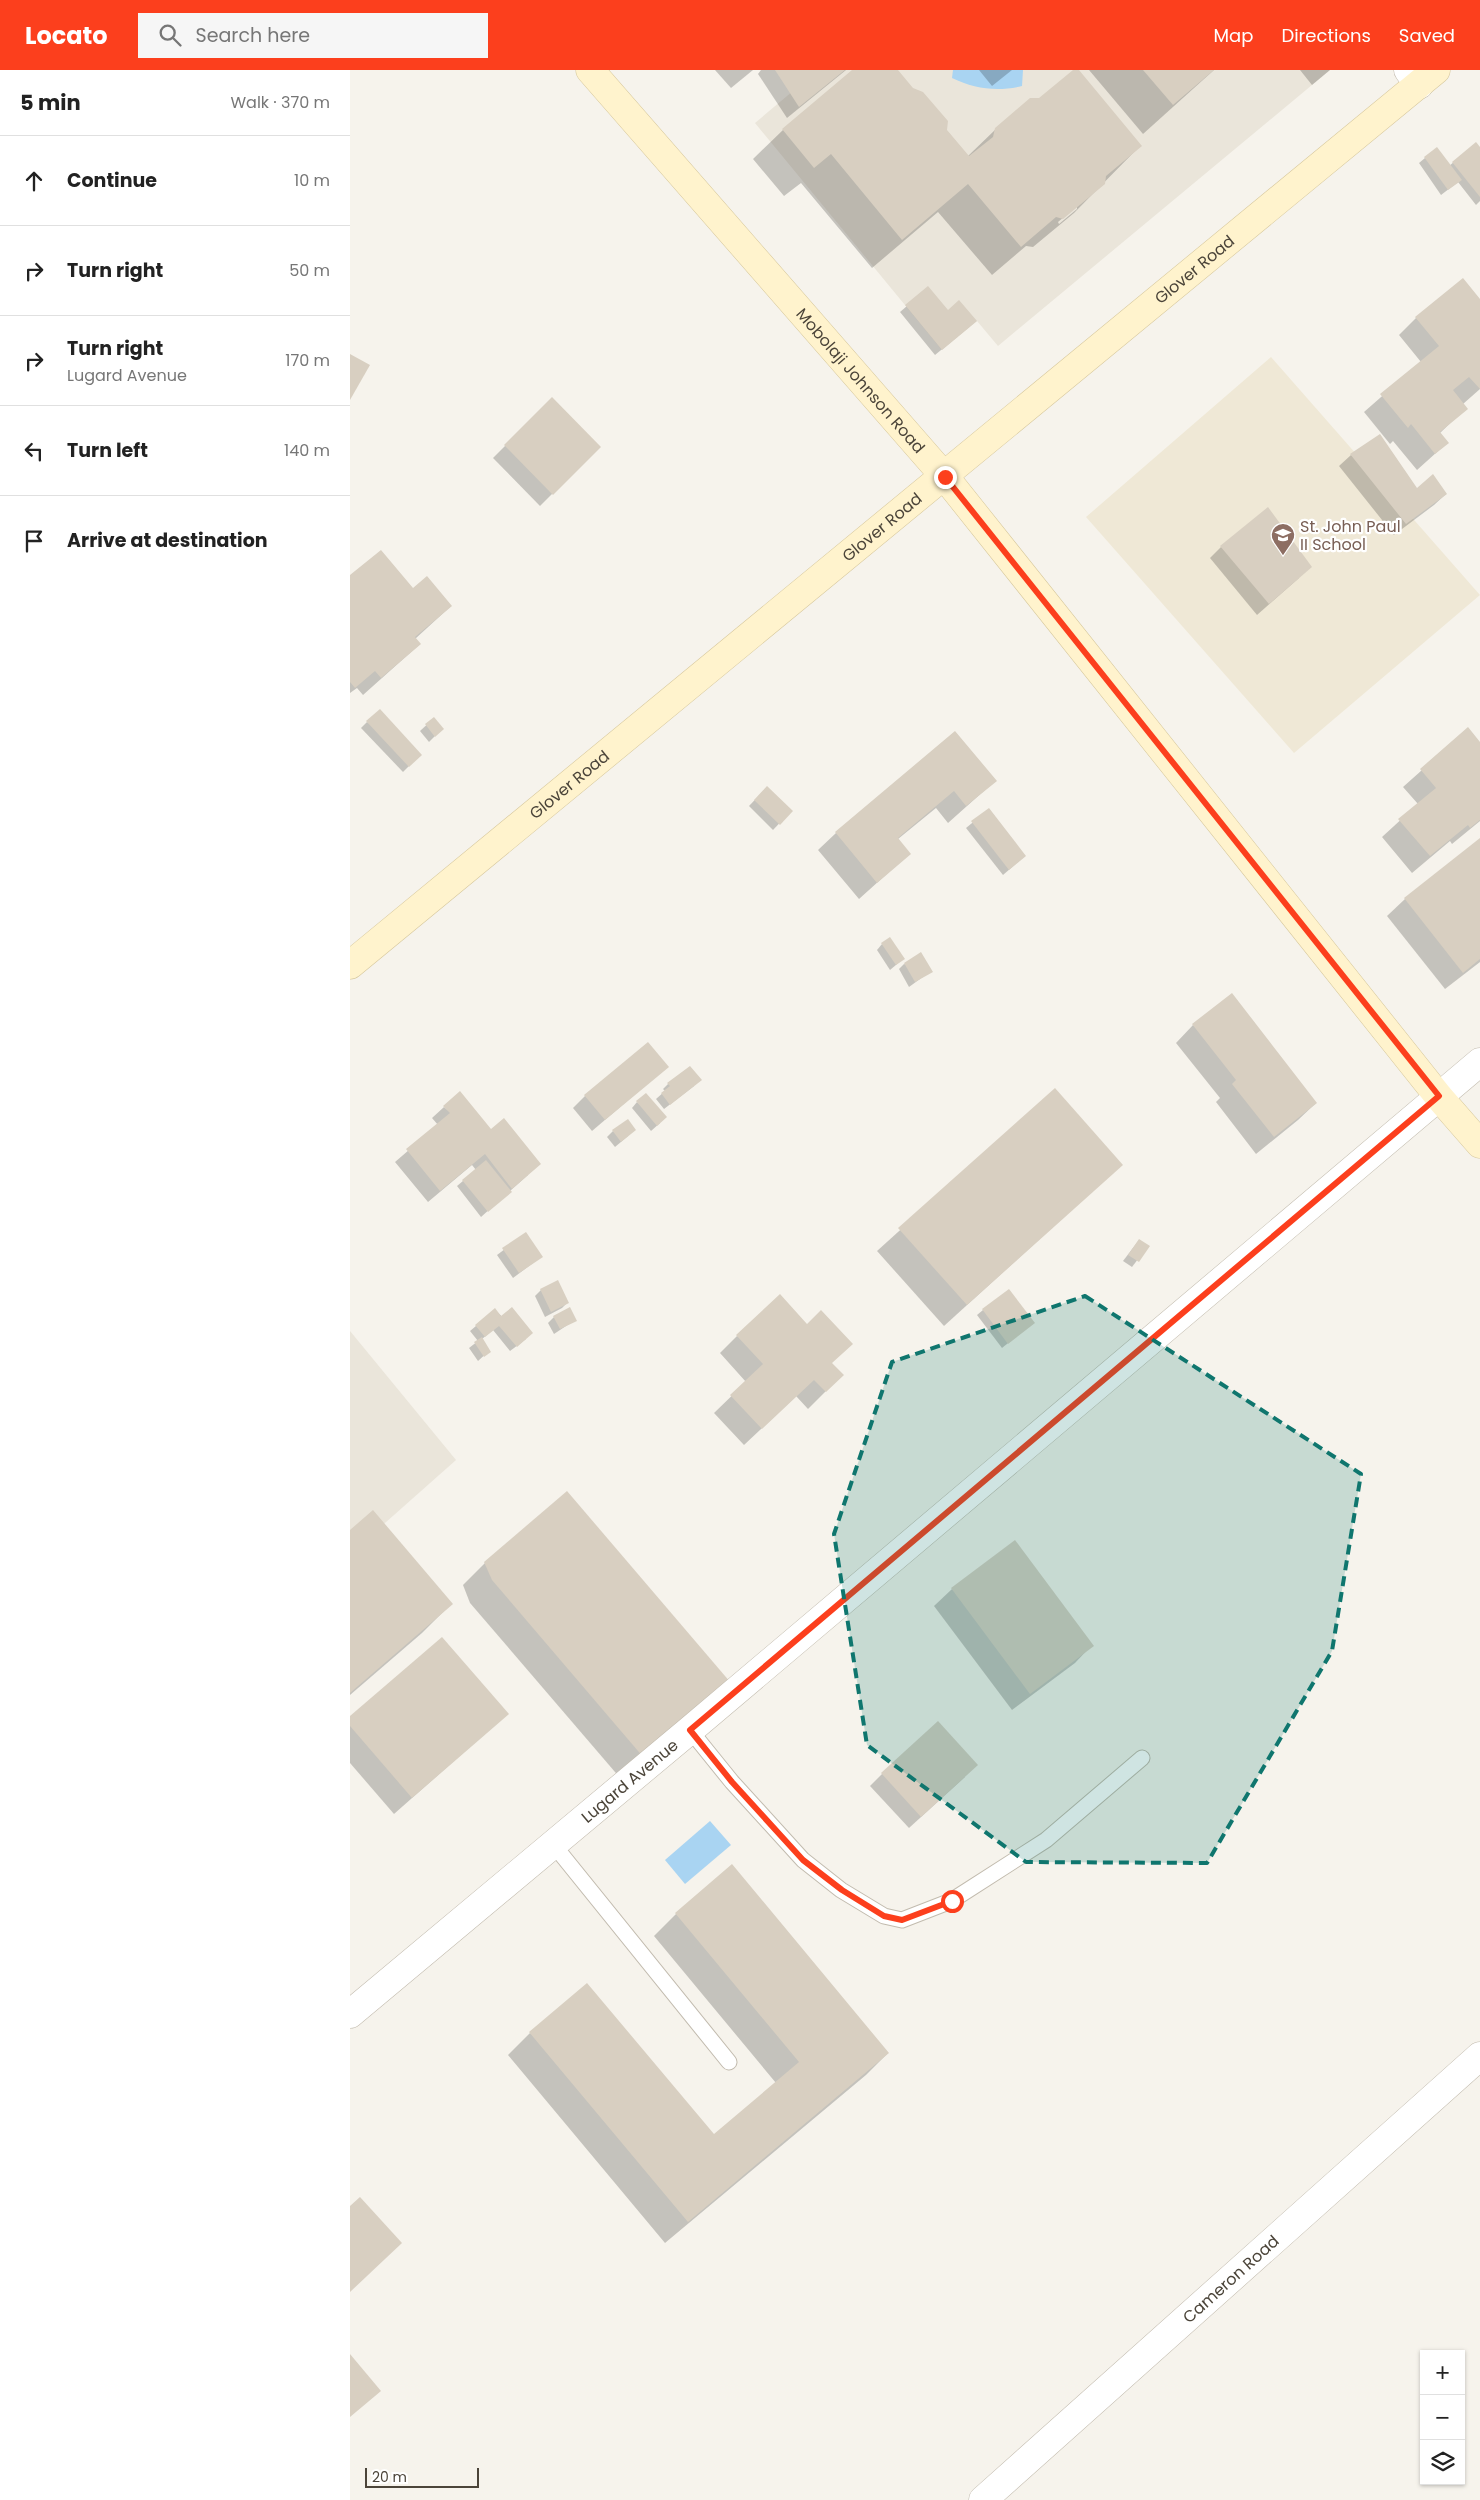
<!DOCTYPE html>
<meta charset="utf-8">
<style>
body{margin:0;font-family:Poppins,sans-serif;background:#f6f6f6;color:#222}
.controls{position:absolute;right:15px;bottom:15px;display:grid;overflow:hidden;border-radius:0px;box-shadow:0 1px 4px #0004}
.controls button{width:45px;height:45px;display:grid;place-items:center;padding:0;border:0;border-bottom:1px solid #e0e0e0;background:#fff;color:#222;font:25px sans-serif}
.scale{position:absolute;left:15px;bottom:12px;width:114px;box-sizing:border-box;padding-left:5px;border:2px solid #4b4439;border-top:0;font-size:14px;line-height:18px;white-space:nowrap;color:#4b4439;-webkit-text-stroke:4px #fff;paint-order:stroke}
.stop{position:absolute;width:15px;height:15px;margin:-11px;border:4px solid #fc3f1d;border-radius:50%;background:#fff}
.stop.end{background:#fc3f1d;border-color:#fff;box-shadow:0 1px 5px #0008}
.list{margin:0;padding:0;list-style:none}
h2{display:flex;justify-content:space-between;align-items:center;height:65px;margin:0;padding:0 20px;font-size:21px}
h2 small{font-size:16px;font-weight:400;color:#767676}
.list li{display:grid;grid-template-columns:32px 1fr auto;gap:15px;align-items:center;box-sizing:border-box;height:90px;padding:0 20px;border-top:1px solid #e0e0e0}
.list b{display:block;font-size:19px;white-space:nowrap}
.list p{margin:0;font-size:16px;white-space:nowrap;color:#767676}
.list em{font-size:16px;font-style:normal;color:#767676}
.icon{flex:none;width:28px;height:28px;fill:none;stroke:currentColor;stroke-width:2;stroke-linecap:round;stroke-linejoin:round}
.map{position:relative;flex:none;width:1130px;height:2430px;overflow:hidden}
header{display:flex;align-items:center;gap:30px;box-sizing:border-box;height:70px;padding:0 25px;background:#fc3f1d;color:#fff}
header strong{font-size:24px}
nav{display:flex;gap:28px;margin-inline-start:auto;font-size:18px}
.search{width:350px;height:45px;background:#f6f6f6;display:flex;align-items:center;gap:12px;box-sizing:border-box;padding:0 18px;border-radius:0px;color:#767676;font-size:19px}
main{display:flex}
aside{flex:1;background:#fff}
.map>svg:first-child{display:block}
</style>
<header>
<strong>Locato</strong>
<div class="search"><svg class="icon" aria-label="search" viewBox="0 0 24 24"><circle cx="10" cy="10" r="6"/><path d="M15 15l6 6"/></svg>Search here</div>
<nav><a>Map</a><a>Directions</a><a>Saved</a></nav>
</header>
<main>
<aside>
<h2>5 min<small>Walk · 370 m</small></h2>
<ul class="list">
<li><svg class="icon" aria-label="ahead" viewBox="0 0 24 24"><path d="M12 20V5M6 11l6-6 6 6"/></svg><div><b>Continue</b></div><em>10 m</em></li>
<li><svg class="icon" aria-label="right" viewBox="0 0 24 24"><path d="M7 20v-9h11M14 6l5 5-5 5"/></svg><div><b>Turn right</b></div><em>50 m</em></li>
<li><svg class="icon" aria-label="right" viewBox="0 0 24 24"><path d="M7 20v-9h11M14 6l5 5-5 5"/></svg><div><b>Turn right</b><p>Lugard Avenue</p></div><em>170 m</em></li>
<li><svg class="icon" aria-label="left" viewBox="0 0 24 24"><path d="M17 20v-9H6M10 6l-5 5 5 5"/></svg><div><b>Turn left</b></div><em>140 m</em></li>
<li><svg class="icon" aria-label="arrive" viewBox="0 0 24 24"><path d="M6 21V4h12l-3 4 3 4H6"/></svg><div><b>Arrive at destination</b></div></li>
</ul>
</aside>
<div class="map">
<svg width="1130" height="2430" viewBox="0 0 1130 2430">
<rect width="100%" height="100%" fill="#f6f3ec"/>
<!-- residential -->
<g fill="#eae5da">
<path d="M468,0H980L648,276L627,251L592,280L405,53Z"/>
<path d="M0,1261L106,1390L0,1484Z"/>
</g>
<!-- education -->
<path fill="#efe8d6" d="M921,287L1130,525L944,683L736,447Z"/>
<!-- water -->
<g fill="#a9d4f2">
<path d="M603,0H673L672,16C647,22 625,19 602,8Z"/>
<path d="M360,1751L381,1775L335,1814L315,1790Z"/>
</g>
<!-- shadow -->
<g fill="#0003" fill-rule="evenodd">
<path d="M365,0H403L381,18Z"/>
<path d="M411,0H496L437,48L408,4Z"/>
<path d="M503,0H546L618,86L646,59L690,30L727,0L790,76L724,143L683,177L676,176L642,205L588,142L522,198L451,113L434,126L403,89L433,60ZM727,136V139L709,154L708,152Z"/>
<path d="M629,0H662L642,16Z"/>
<path d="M739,0H864L793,64Z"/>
<path d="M950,0H980L962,15Z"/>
<path d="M1126,74L1130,79V131L1126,135L1108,112L1091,125L1069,93L1075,88L1099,96Z"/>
<path d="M578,218L598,241L619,257L585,285L550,242Z"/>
<path d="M1130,231V319L1113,334L1116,338L1090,363L1097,373L1067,400L1043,371L1040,374L1014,342L1071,292L1049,265L1066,248Z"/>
<path d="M202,329L249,377L190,436L143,388Z"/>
<path d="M1001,385L1066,419L1096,424L1084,435L1044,465L989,396Z"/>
<path d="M871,477L949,508L907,545L860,488Z"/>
<path d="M0,507L63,520L101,536L65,569L70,574L13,625L7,618L0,623Z"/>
<path d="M83,649L87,664L79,672L70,661Z"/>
<path d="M17,652L70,685L53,702L11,658Z"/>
<path d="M1118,659L1130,674V751L1102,774L1100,771L1062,803L1032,767L1068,734L1053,717Z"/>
<path d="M605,662L645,711L598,753L586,738L548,769L559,784L509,829L468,780L486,763Z"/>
<path d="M417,717L441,741L423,760L399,736Z"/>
<path d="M639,739L675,786L653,805L616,758Z"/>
<path d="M1130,770V892L1095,919L1037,846L1055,829Z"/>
<path d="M532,874L553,889L540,900L527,880Z"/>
<path d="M554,894L581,901L559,917L549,899Z"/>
<path d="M843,955L966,1033L948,1050L906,1084L866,1032L870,1028L826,973Z"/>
<path d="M317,997L242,1061L223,1038L235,1026Z"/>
<path d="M318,1014L344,1016L314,1039L306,1029L315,1021L313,1019Z"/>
<path d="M705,1020L771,1095L594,1256L527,1181Z"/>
<path d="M287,1032L310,1053L301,1061L282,1038Z"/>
<path d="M94,1037L178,1105L131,1147L107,1116L126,1100L122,1095L78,1132L45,1092L88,1055L82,1048Z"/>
<path d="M263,1061L278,1066L265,1077L257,1067Z"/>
<path d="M176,1163L191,1187L163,1208L147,1185Z"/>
<path d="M789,1170L798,1176L782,1197L773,1191Z"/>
<path d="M191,1220L217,1233L212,1238L195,1247L185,1226Z"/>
<path d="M145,1240L176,1269L160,1281L143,1260L132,1269L139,1281L128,1291L119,1278L128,1271L120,1261Z"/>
<path d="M633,1240L683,1253L652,1278L627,1245Z"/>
<path d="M204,1247L225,1250L204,1264L198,1253Z"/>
<path d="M387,1266L481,1294L492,1305L458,1339L446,1326L394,1375L364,1343L396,1312L370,1283Z"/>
<path d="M0,1462L101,1534L72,1563L0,1625Z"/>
<path d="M135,1493L379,1613L271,1709L120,1533L113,1515Z"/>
<path d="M602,1519L742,1575L725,1593L662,1640L584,1536Z"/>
<path d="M157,1644L44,1744L0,1693V1648Z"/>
<path d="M532,1704L615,1707L559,1758L520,1716Z"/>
<path d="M382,1796L538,1983L516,2005L315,2173L158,1985L180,1963L364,2066L426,2013L304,1866L326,1844Z"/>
</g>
<!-- building -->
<g fill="#d8cfc1">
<path d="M425,0H495L449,37Z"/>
<path d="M502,0H548L563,18L573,22L598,51L597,60L619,86L643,67L645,58L680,28H689L723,0H729L792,76L756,106L755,114L713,149L706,147L671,177L618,114L552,170L481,84L464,98L432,59Z"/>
<path d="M793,0H864L823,35Z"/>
<path d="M1126,72L1130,77V127L1102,92Z"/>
<path d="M1087,77L1112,110L1098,120L1074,87Z"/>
<path d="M1113,208L1130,229V319L1119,307L1103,320L1118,339L1090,362L1099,373L1085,384L1061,354L1058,358L1030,324L1089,276L1065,247Z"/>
<path d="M578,216L598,240L609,230L627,251L592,280L555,235Z"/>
<path d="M0,284L20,295L0,330Z"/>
<path d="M202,327L251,377L203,425L154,375Z"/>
<path d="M1030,364L1067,418L1083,404L1097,424L1056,454L1000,384Z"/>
<path d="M918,437L962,497L919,534L870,476Z"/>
<path d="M31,480L63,518L77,506L102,536L65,567L71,574L31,608L25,601L5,618L0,612V505Z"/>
<path d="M30,639L72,685L59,697L16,651Z"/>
<path d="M84,647L94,659L85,667L75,654Z"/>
<path d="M1118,657L1130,672V750L1120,758L1118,755L1080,786L1048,749L1086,718L1070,699Z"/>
<path d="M605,661L647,711L616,736L604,721L548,768L561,784L527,813L485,762Z"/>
<path d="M417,716L443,741L430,755L404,730Z"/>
<path d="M639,738L676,786L659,800L621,751Z"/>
<path d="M1130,768V889L1113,903L1054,828Z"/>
<path d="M540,867L555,889L546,895L531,873Z"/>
<path d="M571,882L583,902L565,912L554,893Z"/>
<path d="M882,923L967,1033L924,1067L882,1014L886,1010L842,954Z"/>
<path d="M298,972L319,997L255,1050L234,1025Z"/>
<path d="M340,996L352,1010L320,1035L311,1023L320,1016L317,1013Z"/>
<path d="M705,1018L773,1095L617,1235L548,1158Z"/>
<path d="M110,1021L141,1059L154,1048L191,1094L162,1119L135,1084L90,1121L56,1079L100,1043L93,1036Z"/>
<path d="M296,1023L317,1047L307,1056L286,1031Z"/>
<path d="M278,1049L286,1060L271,1072L262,1060Z"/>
<path d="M136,1090L162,1122L138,1142L112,1110Z"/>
<path d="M176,1162L193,1187L169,1203L152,1178Z"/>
<path d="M789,1169L800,1176L789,1192L778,1185Z"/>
<path d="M208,1210L219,1233L201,1242L190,1219Z"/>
<path d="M659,1219L685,1253L658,1274L632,1239Z"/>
<path d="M430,1224L457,1254L471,1240L503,1274L482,1293L494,1305L476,1322L464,1310L412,1359L380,1325L413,1294L386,1265Z"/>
<path d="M162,1237L183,1263L167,1277L149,1256L135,1267L125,1255L145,1238L151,1246Z"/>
<path d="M220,1237L227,1251L210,1259L203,1246Z"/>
<path d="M132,1267L141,1282L134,1287L124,1272Z"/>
<path d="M217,1421L381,1613L294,1688L142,1510L134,1492Z"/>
<path d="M23,1440L103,1534L0,1623V1460Z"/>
<path d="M665,1470L744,1576L680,1624L601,1518Z"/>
<path d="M92,1567L159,1644L62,1728L0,1656V1646Z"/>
<path d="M588,1651L628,1695L571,1747L531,1703Z"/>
<path d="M382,1794L539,1983L338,2152L179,1962L237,1913L364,2064L449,1992L325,1843Z"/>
<path d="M10,2127L52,2173L0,2222V2136Z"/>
<path d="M0,2284L31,2321L0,2347Z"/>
</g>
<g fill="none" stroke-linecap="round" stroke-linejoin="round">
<!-- lane casing -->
<g stroke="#c2bbae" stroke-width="17">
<g id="lane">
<path d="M340,1660L382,1712L453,1790L491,1820L534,1846L552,1850L601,1831L696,1770L792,1688"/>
<path d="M203,1774L379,1992"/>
</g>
</g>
<!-- street casing -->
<g stroke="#c2bbae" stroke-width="29">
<g id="street">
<path d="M1058,0L1069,15"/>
<path id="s1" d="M0,1944L340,1660L1130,992"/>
<path id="s2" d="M633,2430L1130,1986"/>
</g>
</g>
<!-- secondary casing -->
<g stroke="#d6c79b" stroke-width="29">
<g id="secondary">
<path id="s3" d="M240,0L595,407L1089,1027L1130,1074"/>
<path id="s4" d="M0,895L1086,0"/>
</g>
</g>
<!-- lane -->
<use href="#lane" stroke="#fff" stroke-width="15"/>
<!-- street -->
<use href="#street" stroke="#fff" stroke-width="28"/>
<!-- secondary -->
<use href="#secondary" stroke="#fff3cd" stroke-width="28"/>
</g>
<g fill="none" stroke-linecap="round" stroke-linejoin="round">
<!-- route -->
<path stroke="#fc3f1d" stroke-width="6" d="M595,407L1089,1026L340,1660L382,1712L453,1790L492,1820L534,1846L552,1850L602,1831"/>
</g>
<!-- marked area -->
<path fill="#0f766e" fill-opacity="0.2" stroke="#0f766e" stroke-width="4" stroke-dasharray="10 6" stroke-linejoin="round" d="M735,1226L1011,1404L982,1581L857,1793L676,1792L517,1675L484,1464L542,1292Z"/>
<!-- icons -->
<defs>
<g id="school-pin" transform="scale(1.25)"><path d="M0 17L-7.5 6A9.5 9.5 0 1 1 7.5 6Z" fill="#8d6e63" stroke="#fff"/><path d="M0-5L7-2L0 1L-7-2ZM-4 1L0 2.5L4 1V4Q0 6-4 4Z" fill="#fff"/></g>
</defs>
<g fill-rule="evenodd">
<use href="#school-pin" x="933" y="465"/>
</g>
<g text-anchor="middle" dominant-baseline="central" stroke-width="4.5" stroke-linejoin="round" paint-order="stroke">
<!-- street labels -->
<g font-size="16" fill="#4b4439" stroke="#fff">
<text stroke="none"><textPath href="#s4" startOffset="1094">Glover Road</textPath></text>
<text stroke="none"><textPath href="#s3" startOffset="412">Mobolaji Johnson Road</textPath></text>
<text stroke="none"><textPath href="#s4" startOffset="689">Glover Road</textPath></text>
<text stroke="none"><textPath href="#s4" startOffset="284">Glover Road</textPath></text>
<text stroke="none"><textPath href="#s1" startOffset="364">Lugard Avenue</textPath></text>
<text stroke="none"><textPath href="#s2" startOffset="332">Cameron Road</textPath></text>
</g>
<!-- education labels -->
<g font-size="16" fill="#785e54" stroke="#fff" text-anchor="start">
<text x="950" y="456">St. John Paul<tspan x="950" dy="18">II School</tspan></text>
</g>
</g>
</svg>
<div class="controls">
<button>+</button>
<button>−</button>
<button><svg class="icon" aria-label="layers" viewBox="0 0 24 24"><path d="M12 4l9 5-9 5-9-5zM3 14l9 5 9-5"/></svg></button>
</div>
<div class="scale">20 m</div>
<div class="stop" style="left:602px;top:1831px"></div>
<div class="stop end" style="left:595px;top:407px"></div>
</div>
</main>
